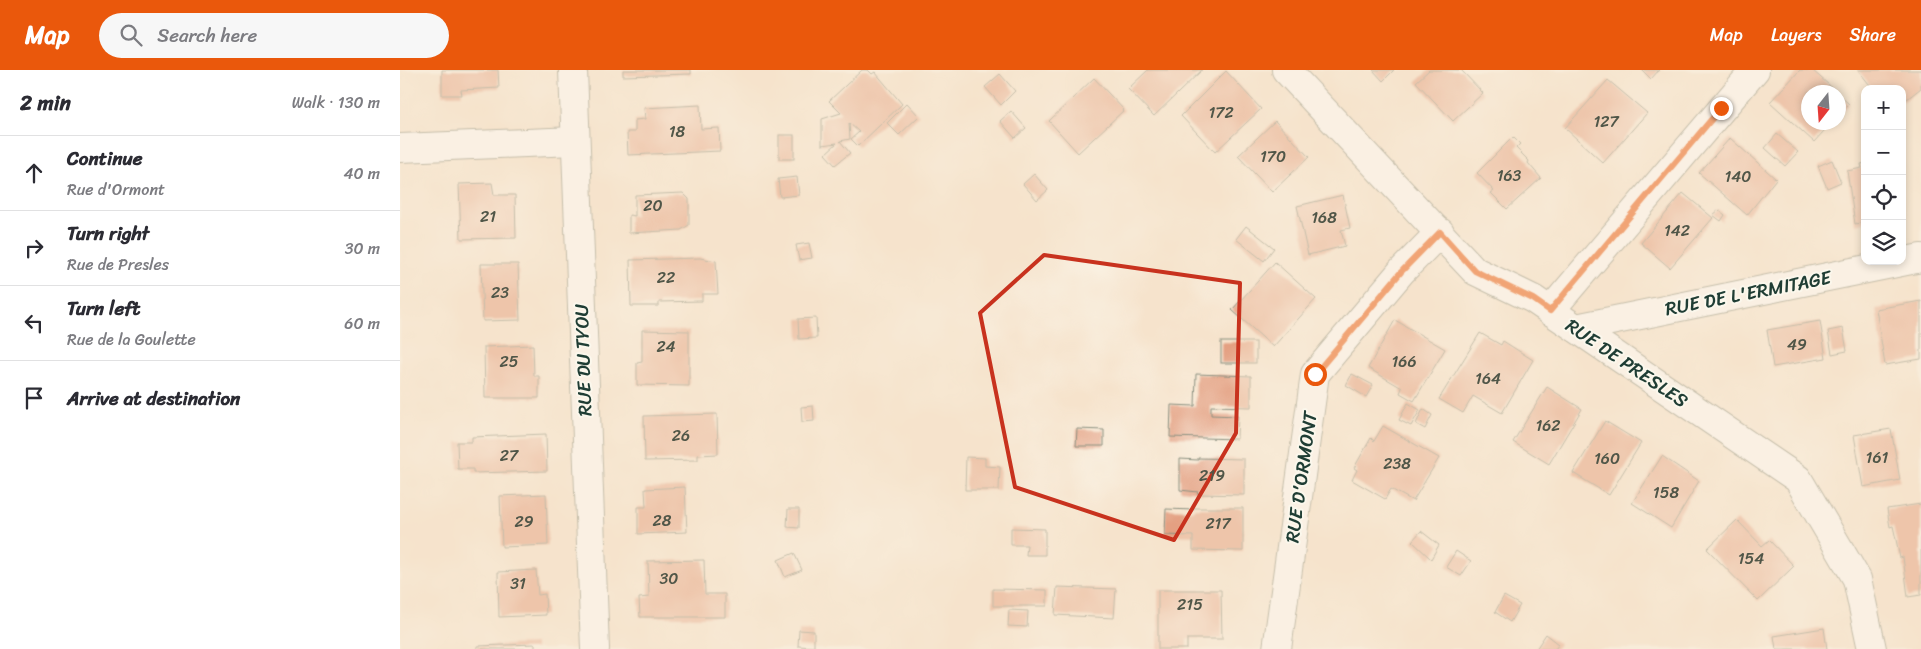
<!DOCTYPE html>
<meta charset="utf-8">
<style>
body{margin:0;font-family:Sriracha,sans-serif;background:#f7f7f7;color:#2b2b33}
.controls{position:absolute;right:15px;top:15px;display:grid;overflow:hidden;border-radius:10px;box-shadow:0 2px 8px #0003}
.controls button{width:45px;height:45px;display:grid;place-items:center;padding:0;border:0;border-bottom:1px solid #e1e1e2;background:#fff;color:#2b2b33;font:25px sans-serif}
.compass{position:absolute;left:1401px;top:15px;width:45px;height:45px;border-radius:50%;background:#fff;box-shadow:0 2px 8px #0003;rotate:197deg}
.stop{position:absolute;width:15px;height:15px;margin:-11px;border:4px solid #ea580c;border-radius:50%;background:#fff}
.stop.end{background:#ea580c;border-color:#fff;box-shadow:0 1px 5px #0008}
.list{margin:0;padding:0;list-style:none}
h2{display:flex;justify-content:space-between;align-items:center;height:65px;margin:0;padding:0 20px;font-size:21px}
h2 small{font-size:16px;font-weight:400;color:#7c7c81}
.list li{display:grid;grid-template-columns:32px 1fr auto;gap:15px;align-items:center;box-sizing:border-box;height:75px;padding:0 20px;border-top:1px solid #e1e1e2}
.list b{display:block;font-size:19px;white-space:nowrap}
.list p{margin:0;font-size:16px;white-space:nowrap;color:#7c7c81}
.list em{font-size:16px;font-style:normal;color:#7c7c81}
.icon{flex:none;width:28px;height:28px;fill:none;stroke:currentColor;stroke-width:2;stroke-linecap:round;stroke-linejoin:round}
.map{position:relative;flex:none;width:1521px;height:579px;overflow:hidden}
header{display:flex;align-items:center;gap:30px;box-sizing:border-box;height:70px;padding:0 25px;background:#ea580c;color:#fff}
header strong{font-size:24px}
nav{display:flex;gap:28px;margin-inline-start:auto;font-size:18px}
.search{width:350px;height:45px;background:#f7f7f7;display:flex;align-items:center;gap:12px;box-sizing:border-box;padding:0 18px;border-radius:28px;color:#7c7c81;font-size:19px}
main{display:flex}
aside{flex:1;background:#fff}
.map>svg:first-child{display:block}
</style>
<header>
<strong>Map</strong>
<div class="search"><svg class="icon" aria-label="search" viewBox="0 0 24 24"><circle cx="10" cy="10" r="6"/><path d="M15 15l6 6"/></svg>Search here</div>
<nav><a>Map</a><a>Layers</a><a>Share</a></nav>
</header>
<main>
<aside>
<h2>2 min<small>Walk · 130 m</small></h2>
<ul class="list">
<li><svg class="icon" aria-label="ahead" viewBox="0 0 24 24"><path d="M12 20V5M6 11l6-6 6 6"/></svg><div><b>Continue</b><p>Rue d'Ormont</p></div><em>40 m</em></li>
<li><svg class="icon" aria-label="right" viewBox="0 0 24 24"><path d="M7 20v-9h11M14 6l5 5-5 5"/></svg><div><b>Turn right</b><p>Rue de Presles</p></div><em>30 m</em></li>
<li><svg class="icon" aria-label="left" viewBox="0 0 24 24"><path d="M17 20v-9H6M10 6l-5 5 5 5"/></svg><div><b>Turn left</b><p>Rue de la Goulette</p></div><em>60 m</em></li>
<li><svg class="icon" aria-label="arrive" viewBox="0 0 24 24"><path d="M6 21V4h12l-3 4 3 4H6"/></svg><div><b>Arrive at destination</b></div></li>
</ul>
</aside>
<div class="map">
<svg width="1521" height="579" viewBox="0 0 1521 579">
<rect width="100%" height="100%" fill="#fbf7ec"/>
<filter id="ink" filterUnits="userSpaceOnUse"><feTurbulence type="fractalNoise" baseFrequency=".02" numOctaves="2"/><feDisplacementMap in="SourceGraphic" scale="10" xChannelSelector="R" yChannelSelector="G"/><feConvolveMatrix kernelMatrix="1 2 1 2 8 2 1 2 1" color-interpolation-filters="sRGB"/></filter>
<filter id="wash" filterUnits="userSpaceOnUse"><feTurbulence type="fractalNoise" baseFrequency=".0096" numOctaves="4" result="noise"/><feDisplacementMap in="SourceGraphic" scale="20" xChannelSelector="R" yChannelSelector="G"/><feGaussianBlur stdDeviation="1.12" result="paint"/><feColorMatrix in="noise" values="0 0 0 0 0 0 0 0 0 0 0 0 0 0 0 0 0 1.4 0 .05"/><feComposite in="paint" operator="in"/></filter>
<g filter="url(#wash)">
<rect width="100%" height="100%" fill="#f6e3cc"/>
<g id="blocks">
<!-- building -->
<g fill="#e4a082">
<path d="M42,0H98L99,18L61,20L62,25H42Z"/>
<path d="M223,0H291V4L223,6Z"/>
<path d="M462,0H468L472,4L475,2L502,34L458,76L451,69L459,62L449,53L450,69L440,71L450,83L435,95L425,84L437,73L422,75V49L441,43L429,31Z"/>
<path d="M748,0H802L754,46L728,19Z"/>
<path d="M973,0H994L983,11Z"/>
<path d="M1029,0H1061L1083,23L1053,51L1016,12Z"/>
<path d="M1242,0H1259L1251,9Z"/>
<path d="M1400,0H1412L1437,22H1408V52H1432L1414,72L1370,32Z"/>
<path d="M1458,0H1521V18L1502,33V19H1473Z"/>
<path d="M826,1L861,39L815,82L781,46Z"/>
<path d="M600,4L615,21L601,35L585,17Z"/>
<path d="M694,8L724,40L678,83L649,51Z"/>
<path d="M1208,10L1247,43L1203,93L1165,58Z"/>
<path d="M1438,24L1449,34L1438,45Z"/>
<path d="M507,33L519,46L499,65L487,53Z"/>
<path d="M300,35L301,59L319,58L320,81L228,85L227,62H235V50L245,49L244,38Z"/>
<path d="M611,41L626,58L615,68L600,51Z"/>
<path d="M875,51L909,87L872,122L838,86Z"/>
<path d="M1377,64L1398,82L1385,96L1365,78Z"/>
<rect x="379" y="65" width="15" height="24"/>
<path d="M1113,67L1120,74L1116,78L1129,91L1128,93L1141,108L1107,139L1091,123L1094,121L1077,103Z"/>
<path d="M1330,68L1376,109L1347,145L1299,103Z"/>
<path d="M1432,90L1441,112L1427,118L1418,96Z"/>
<path d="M1465,93V152L1455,154L1447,101L1462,98L1461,94Z"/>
<path d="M634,104L648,120L637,130L623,114Z"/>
<path d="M397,107L399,125L380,127L378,109Z"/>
<path d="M92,113L94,125H115L116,168L61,169L59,114Z"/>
<path d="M283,123L289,129V155L281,160L229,163V145L235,146V125Z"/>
<path d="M1283,123L1313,148L1270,198L1241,173Z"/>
<path d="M943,125L950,158L941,160L945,176L908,185L897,136Z"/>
<path d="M1319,140L1325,145L1321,151L1313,145Z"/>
<path d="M846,156L874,178L864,191L836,169Z"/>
<path d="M409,173L412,188L399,190L396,175Z"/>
<path d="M300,188L316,191L318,224H302V231L259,232V236H231L230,190Z"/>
<path d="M875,192L916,229L873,277L832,240Z"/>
<path d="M81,194H118L120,250L83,251Z"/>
<path d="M1521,231V289L1485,295L1476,239Z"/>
<path d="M416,248L417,268L399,269L398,249Z"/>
<path d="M995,250L1045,279L1014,331L1000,323L1002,318L968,298Z"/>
<path d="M1420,251L1426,288L1373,297L1367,260Z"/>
<path d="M1443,258L1447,281L1432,284L1428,261Z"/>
<path d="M242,260L289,261V316L237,315V293L242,292Z"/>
<path d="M1080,263L1101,275L1103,271L1133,290L1102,343L1073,326L1063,343L1039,329Z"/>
<rect x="821" y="272" width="35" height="21"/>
<path d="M133,275L134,306H139V328H85L84,277Z"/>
<path d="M796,304L851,306V337L811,336V345L838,346L837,369L770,367L771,335L795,336Z"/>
<path d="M952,304L973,315L966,327L946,315Z"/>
<path d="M1147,317L1182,339L1149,394L1113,372Z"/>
<path d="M1008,333L1020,340L1011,356L999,350Z"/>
<path d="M413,336L414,351L402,352L401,337Z"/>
<path d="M1023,339L1032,345L1025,359L1016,354Z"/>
<path d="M317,344L318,384L298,385V390L245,391L244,346Z"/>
<path d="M1205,351L1241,373L1209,425L1173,403Z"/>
<path d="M983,356L1039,388L1013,431L991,419L985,429L952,410L957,400L954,398L971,368L974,371Z"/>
<path d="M677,359L704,360V376H676Z"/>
<path d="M1491,359L1500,410L1463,417L1454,365Z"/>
<path d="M146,364L147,401L73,403V399H58L57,372H72V367Z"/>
<path d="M1262,386L1299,411L1271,458L1232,433Z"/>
<path d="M566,387L585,388V396L600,397L599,420H565Z"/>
<path d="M798,388L844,389V425L798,424V422L780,420V389L798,390Z"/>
<path d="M285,417L287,462L238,464V437H246L245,419Z"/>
<path d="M146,424L148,475L102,477L100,426Z"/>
<path d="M1521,434V525L1508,527L1503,487L1500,488L1493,456L1490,457L1487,439Z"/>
<path d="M794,438H843V481L793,480V466L765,465L766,439L794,440Z"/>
<path d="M388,439H399V458L387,457Z"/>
<path d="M1337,450L1362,476L1369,470L1394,496L1358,531L1307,479Z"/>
<path d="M611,458L645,459V485H626L627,475H611Z"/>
<path d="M1021,461L1039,475L1031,489L1012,471Z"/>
<path d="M1056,481L1071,491L1061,506L1046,497Z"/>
<path d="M394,483L402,500L385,507L378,490Z"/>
<path d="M304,490L305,524H325V547H240L239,528L249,527L248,491Z"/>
<path d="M136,500L138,525L145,524L146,545L99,547L98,502Z"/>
<path d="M657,517L716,519L714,548L655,545Z"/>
<path d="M593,519L647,520V536H593Z"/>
<path d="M758,520H821L822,569H787V579H758Z"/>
<path d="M1104,526L1120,535L1110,552L1095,542Z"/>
<path d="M609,540L628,541L627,557L608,556Z"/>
<path d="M1424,558L1427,579H1376L1374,566Z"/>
<path d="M399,560L414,561V577L398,576Z"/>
<path d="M1146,564L1159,574L1155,579H1136Z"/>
<path d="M135,574V579H77V576Z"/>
</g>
</g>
</g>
<g filter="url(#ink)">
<use href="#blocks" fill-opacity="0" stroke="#8a9080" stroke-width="1"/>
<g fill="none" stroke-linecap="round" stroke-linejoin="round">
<!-- minor casing -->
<g stroke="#8a9080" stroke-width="30">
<g id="minor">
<path d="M173,0L195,579"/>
<path d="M886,0L1075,201L1133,229L1398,409L1457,509L1472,579"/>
<path d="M0,78L175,71"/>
<path d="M1150,241L1355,0"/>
<path d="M1176,258L1521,188"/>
<path d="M877,579L915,304L1001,202L1040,162"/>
</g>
</g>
<!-- minor -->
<use href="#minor" stroke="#fff" stroke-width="28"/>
</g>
</g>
<g fill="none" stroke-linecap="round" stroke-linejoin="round" filter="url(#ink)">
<!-- route -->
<path stroke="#ea580c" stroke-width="6" d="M915,304L1001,202L1040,162L1075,201L1133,229L1150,241L1321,38"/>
</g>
<!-- marked area -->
<path d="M0 0H1521V579H0ZM644,185L840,213L836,363L774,470L615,417L580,243Z" fill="#f6e3cc" fill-opacity=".55" fill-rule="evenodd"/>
<path fill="none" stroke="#c8321e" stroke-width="4" stroke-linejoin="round" d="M644,185L840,213L836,363L774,470L615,417L580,243Z"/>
<g text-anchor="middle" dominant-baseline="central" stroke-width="4" stroke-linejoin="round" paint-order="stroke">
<!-- number labels -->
<g font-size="16" fill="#505648">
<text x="821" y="42">172</text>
<text x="1206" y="51">127</text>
<text x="277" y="61">18</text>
<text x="873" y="86">170</text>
<text x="1109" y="105">163</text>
<text x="1338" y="106">140</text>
<text x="253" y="135">20</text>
<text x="88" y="146">21</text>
<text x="924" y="147">168</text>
<text x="1277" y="160">142</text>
<text x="266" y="207">22</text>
<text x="100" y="222">23</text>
<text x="1397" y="274">49</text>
<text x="266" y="276">24</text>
<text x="109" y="291">25</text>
<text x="1004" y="291">166</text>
<text x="1088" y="308">164</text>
<text x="1148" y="355">162</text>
<text x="281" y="365">26</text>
<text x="109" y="385">27</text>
<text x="1477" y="387">161</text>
<text x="1207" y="388">160</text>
<text x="997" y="393">238</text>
<text x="812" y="405">219</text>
<text x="1266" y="422">158</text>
<text x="262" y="450">28</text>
<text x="124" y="451">29</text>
<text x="818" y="453">217</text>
<text x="1351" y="488">154</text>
<text x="269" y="508">30</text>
<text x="118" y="513">31</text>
<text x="790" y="534">215</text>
</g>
<!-- street labels -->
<g font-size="19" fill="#1f3d34" stroke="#fbf7ec">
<text transform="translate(1348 223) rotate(-11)">RUE DE L'ERMITAGE</text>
<text transform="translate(183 290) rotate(-92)">RUE DU TYOU</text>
<text transform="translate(1227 293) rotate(34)">RUE DE PRESLES</text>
<text transform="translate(901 407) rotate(-82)">RUE D'ORMONT</text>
</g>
</g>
</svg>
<div class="controls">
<button>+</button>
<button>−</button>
<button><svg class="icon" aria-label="locate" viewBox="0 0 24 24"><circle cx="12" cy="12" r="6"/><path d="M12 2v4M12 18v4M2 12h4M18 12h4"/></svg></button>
<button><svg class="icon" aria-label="layers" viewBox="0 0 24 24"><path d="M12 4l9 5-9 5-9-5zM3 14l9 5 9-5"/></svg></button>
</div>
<svg class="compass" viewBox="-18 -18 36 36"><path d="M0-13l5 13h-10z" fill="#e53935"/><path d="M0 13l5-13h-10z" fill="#7c7c81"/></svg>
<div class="stop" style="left:915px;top:304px"></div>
<div class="stop end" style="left:1321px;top:38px"></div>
</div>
</main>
